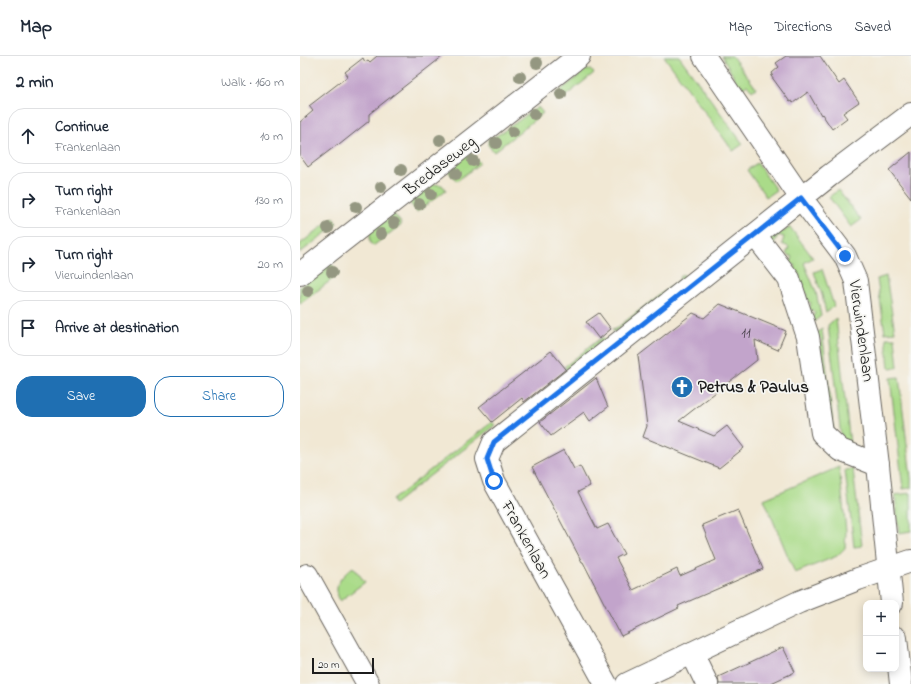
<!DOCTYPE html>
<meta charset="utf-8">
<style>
body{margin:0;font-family:"Indie Flower",sans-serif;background:#f2f2f3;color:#1f2937}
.controls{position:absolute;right:12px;bottom:12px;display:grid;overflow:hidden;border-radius:8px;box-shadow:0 2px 10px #0003}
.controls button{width:36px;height:36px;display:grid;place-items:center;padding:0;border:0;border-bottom:1px solid #e0e1e3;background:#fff;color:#1f2937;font:20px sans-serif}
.scale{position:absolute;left:12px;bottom:10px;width:62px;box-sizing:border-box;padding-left:4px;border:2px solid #1c1c1c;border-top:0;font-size:11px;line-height:14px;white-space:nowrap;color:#1c1c1c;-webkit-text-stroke:3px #f6f6f2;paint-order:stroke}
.stop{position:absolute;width:12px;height:12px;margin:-9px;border:3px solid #1a73e8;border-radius:50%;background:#fff}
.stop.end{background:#1a73e8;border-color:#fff;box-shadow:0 1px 4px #0008}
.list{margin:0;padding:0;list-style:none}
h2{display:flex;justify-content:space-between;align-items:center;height:52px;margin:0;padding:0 16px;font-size:17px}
h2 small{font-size:13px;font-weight:400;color:#747a83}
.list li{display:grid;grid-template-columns:26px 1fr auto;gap:12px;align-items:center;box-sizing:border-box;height:56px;margin:0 8px 8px;padding:0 8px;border:1px solid #e0e1e3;border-radius:16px}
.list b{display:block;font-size:15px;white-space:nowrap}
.list p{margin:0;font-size:13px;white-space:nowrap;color:#747a83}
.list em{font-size:13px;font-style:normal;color:#747a83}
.actions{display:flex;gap:8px;padding:12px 16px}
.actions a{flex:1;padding:9px 0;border:1px solid #1f6fb2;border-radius:16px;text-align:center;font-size:14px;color:#1f6fb2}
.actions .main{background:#1f6fb2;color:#fff}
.icon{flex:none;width:22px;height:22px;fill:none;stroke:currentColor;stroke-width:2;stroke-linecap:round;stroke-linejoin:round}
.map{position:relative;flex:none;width:611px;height:628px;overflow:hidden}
header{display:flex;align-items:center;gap:24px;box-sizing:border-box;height:56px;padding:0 20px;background:#fff;border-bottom:1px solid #e0e1e3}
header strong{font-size:19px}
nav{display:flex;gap:22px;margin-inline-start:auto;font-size:14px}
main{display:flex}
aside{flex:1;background:#fff}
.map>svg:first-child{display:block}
</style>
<header>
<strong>Map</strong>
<nav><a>Map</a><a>Directions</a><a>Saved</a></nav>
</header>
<main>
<aside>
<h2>2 min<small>Walk · 160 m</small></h2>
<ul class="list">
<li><svg class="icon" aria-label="ahead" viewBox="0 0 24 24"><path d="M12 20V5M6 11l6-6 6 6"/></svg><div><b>Continue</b><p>Frankenlaan</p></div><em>10 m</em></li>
<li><svg class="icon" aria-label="right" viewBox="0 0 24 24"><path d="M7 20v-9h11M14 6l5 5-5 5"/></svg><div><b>Turn right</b><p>Frankenlaan</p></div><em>130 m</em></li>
<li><svg class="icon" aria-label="right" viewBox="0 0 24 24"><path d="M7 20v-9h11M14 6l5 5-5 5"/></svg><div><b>Turn right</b><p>Vierwindenlaan</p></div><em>20 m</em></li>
<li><svg class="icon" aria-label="arrive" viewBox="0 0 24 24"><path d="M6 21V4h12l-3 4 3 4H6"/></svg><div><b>Arrive at destination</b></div></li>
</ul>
<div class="actions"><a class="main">Save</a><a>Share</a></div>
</aside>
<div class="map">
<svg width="611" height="628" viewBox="0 0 611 628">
<rect width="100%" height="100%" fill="#f6f6f2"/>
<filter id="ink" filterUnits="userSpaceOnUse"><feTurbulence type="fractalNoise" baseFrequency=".025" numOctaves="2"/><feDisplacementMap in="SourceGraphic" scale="8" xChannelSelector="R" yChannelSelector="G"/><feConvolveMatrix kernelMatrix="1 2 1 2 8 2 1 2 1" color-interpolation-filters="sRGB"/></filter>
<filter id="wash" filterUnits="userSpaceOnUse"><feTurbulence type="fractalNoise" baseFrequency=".012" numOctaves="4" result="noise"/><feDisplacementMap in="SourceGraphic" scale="16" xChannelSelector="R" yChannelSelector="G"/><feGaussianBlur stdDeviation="0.9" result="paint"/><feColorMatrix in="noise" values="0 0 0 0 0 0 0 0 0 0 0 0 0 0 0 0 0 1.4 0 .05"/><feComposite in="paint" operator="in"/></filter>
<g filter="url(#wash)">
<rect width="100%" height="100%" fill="#f1e8d4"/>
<!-- green -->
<g fill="#aadb89" stroke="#637c52">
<path d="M364,0H379L443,88L433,95Z"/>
<path d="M422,0H432L456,32L452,35L447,29L441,34Z"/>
<path d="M286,14H291L294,17L261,44L256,38Z"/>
<path d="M238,51L243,57L194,96L188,89V84L201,77Z"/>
<path d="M170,97L180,107L157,125L148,115Z"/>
<path d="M457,107L476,134L466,141L447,114Z"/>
<path d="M132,128L142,129L146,134L117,156L109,146Z"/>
<path d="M538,134L561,164L551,171L529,141Z"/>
<path d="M94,158L102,168L73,190L70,186V176Z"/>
<path d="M33,162L37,168L0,197V188Z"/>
<path d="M479,171L483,176L490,171L513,202L504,207L516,236L521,260L510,269L515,256L509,253L511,247L505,244L507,237L501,235L504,228L497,225L500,219L494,216L496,210L490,207L493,201L486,198L489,191L482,188L484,181L478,179L473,190L469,179Z"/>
<path d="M31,207L39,218L0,248V231Z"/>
<path d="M522,213L534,250L526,257L522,239L514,216Z"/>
<path d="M383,218L385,221L314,277L312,273L314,274L380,223L379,221Z"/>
<path d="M586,220L595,276L585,277L577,223Z"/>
<path d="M536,262L550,388L542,389L528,269Z"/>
<path d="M522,273L535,385L520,319L524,314L519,309L523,304L518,300L522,294L517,290L522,285L515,278Z"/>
<path d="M302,281L305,284L277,305L279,308L277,310L275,307L265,315L263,312Z"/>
<path d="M586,282H595L598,311L589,312Z"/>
<path d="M599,321L611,423V432L603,433L590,322Z"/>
<path d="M192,366L195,369L94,448L92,444Z"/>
<path d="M539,411L546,475L545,492L537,500L495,517L464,443Z"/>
<path d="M553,413L562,490L554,491L545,414Z"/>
<path d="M611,437V475L599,477L595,439Z"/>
<path d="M53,511L65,526L40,545C32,529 41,521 53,511Z"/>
</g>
<g id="blocks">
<!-- building -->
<g fill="#c2a4cb">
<path d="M77,0H143L69,58V65L39,89L38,88L8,111L0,100V66L13,55L9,50L48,20L45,16L63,2L65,6L68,4L70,6Z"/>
<path d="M486,0H520L539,28L544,24L559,46L543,57L547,62L532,73L522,58L521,59L508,36L493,47L492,45L490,46L471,20L473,19L472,17L479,11L476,7Z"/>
<path d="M611,96V142L589,114Z"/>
<path d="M420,248L486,275L478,294L455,284L457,304L379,365L414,380L427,370L444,392L419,412L343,381L347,370L338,300L393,257L404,262Z"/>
<path d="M299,257L311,273L299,283L286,266Z"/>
<path d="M251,295L266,313L224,346L222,342L192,366L179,351Z"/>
<path d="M296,322L308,351L290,365L284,356L251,380L240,366Z"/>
<path d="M264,394L274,413L280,410L290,430L278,436L297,473L308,468L324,498L316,502L333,534L377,513L380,520L416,504L402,469L438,454L463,513L378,550L379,552L321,580L283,506H282L232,411Z"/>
<path d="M483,591L495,616L469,628H419L418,621Z"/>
</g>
</g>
</g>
<g filter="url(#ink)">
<use href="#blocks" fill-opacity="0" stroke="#67635c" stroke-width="1"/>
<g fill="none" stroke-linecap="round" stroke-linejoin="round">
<!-- minor casing -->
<g stroke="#67635c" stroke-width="24">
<g id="minor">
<path d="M404,0L501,142L545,200L556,225L578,409L592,547"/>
<path d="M455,179L489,223L508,281L522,377L540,394L578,409"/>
<path d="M0,218L279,0"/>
<path d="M7,519L68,628"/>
<path d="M596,582L601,628"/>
<path d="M392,597L407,628"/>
<path d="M306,628L194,425L187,403L194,386L529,120L611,58"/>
<path d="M327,628L499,546L558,523L611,505"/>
</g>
</g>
<!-- minor -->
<use href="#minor" stroke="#fff" stroke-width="22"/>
</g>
<!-- trees -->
<g fill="#949781">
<circle cx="237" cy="7" r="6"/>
<circle cx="220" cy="21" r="6"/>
<circle cx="261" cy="38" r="6"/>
<circle cx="234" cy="58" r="6"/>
<circle cx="213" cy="76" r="6"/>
<circle cx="140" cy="84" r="6"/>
<circle cx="196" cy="87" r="6"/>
<circle cx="173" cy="105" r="6"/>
<circle cx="101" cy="114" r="6"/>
<circle cx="156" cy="118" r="6"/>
<circle cx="81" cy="131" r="6"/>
<circle cx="131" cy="138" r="6"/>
<circle cx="119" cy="148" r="6"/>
<circle cx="56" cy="151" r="6"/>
<circle cx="94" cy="167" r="6"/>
<circle cx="28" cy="172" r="6"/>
<circle cx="81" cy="178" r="6"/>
<circle cx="32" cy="216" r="6"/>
<circle cx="8" cy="235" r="6"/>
</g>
</g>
<g fill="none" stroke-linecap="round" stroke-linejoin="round" filter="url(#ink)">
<!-- route -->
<path stroke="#1a73e8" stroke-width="5" d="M194,425L187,403L194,386L501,142L545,200"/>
</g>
<!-- icons -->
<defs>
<g id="church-disc" transform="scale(1.15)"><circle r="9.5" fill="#1f6fb2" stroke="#f6f6f2"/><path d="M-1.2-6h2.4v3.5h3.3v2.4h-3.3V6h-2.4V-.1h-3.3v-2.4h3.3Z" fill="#fff"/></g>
</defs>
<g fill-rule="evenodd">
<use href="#church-disc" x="382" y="331"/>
</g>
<g text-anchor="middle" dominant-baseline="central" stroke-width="3.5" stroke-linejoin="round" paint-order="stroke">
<!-- number labels -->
<g font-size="15" fill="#463e48">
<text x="446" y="277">11</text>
</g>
<!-- street labels -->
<g font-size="17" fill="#1c1c1c" stroke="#f6f6f2">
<text transform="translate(140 110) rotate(-38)">Bredaseweg</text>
<text transform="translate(561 275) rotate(82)">Vierwindenlaan</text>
<text transform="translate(226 484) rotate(61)">Frankenlaan</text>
</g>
<!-- poi labels -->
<g font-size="17" font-weight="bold" fill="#1c1c1c" stroke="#f6f6f2" text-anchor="start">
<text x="398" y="331">Petrus &amp; Paulus</text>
</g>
</g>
</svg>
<div class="controls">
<button>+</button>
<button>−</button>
</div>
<div class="scale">20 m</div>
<div class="stop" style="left:194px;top:425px"></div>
<div class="stop end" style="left:545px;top:200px"></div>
</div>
</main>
